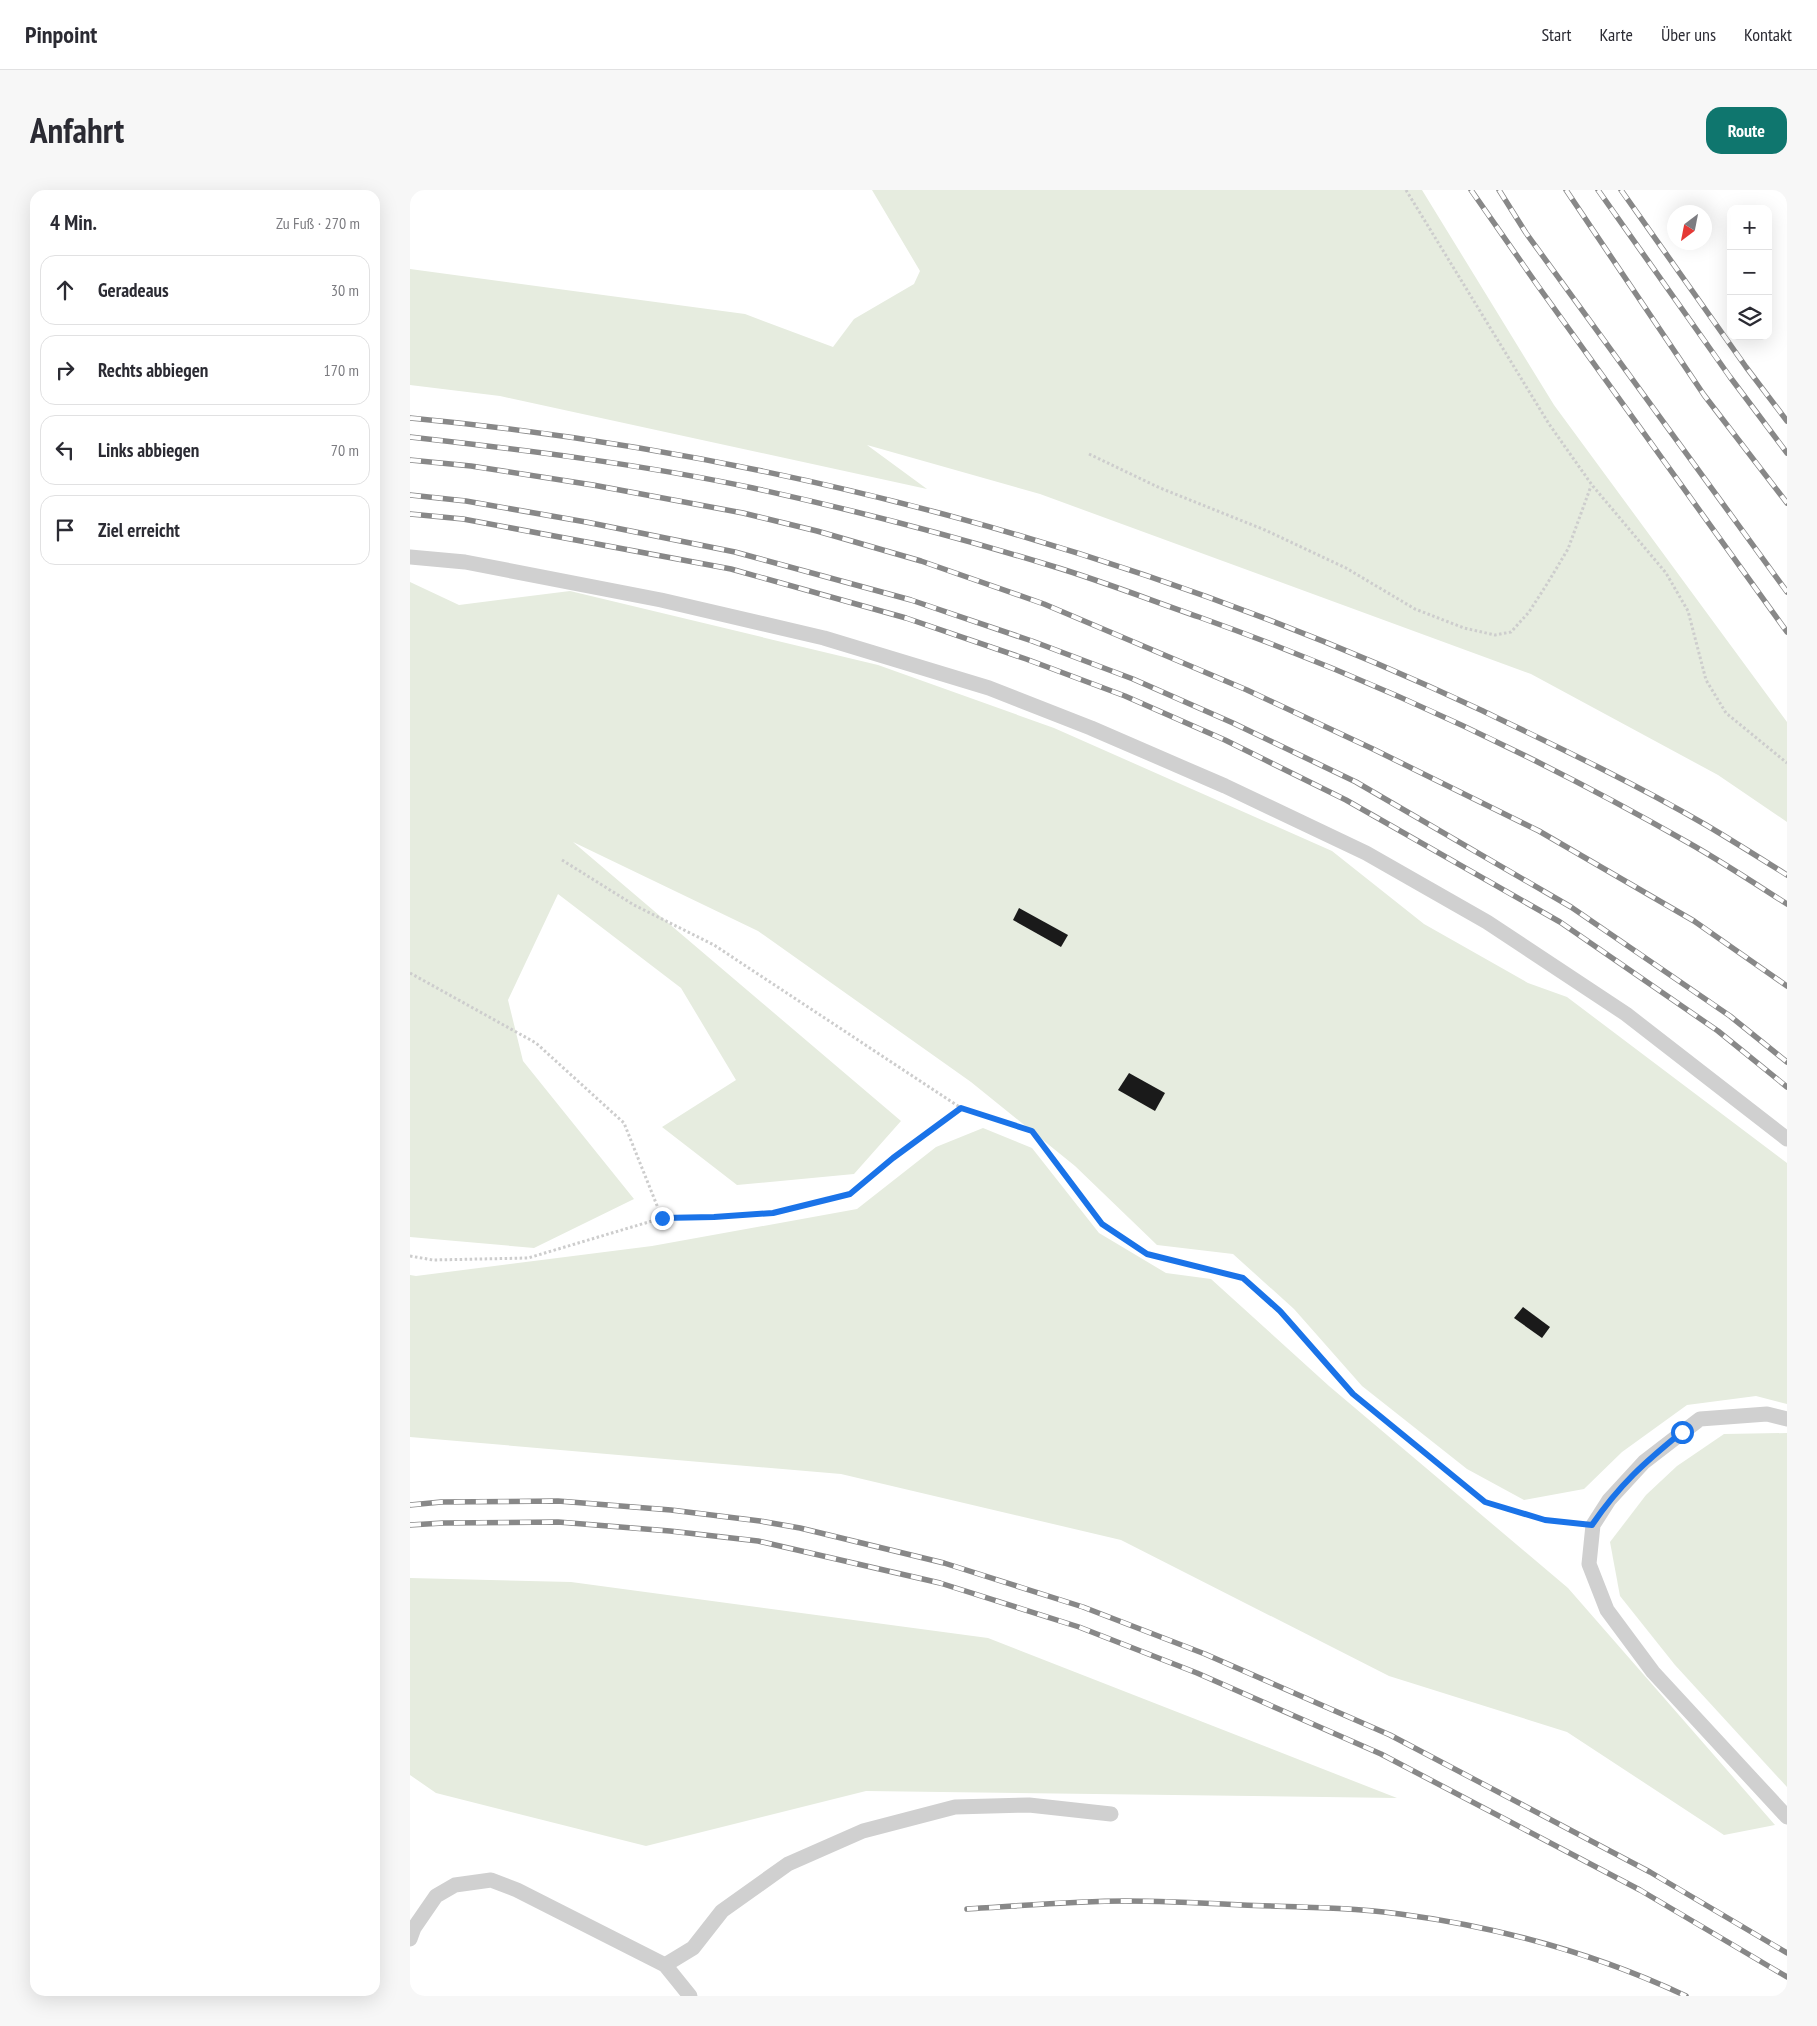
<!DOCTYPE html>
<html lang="de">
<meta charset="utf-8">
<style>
body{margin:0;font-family:"PT Sans Narrow",sans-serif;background:#f7f7f7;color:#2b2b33}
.controls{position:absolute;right:15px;top:15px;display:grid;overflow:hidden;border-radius:10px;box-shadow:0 5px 20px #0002}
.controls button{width:45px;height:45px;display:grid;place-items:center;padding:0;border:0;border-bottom:1px solid #e1e1e2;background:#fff;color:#2b2b33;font:25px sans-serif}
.compass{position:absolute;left:1257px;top:15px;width:45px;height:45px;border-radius:50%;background:#fff;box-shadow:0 5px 20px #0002;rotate:212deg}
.stop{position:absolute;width:15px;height:15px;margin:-11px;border:4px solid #1a73e8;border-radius:50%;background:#fff}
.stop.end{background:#1a73e8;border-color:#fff;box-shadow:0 1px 5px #0008}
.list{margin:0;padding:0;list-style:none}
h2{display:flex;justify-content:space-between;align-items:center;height:65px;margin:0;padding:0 20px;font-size:21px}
h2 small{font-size:16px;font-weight:400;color:#7c7c81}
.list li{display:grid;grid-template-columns:32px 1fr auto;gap:15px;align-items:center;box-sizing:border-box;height:70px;margin:0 10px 10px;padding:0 10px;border:1px solid #e1e1e2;border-radius:15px}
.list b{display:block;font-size:19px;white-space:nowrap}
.list em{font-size:16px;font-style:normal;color:#7c7c81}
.icon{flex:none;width:28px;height:28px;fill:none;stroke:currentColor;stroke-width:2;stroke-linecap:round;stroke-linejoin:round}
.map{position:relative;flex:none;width:1377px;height:1806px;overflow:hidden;border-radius:15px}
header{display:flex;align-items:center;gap:30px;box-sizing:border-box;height:70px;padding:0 25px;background:#fff;border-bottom:1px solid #e1e1e2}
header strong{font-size:24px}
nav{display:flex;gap:28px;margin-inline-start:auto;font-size:18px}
.intro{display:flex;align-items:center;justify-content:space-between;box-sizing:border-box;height:120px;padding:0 30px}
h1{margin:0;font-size:35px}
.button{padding:12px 22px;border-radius:15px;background:#0f766e;color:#fff;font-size:18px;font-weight:700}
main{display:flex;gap:30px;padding:0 30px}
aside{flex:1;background:#fff;border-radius:15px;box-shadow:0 5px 20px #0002}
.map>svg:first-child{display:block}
</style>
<header>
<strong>Pinpoint</strong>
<nav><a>Start</a><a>Karte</a><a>Über uns</a><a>Kontakt</a></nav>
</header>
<div class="intro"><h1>Anfahrt</h1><a class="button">Route</a></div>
<main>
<aside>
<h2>4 Min.<small>Zu Fuß · 270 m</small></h2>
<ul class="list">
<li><svg class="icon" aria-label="ahead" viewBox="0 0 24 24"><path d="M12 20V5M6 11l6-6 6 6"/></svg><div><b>Geradeaus</b></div><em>30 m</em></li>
<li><svg class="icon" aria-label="right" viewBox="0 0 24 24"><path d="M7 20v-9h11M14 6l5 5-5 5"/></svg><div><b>Rechts abbiegen</b></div><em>170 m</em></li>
<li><svg class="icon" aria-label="left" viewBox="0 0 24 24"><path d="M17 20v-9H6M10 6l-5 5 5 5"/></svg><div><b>Links abbiegen</b></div><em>70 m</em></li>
<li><svg class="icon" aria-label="arrive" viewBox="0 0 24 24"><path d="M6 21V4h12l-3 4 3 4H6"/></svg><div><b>Ziel erreicht</b></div></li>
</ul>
</aside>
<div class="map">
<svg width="1377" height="1806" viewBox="0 0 1377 1806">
<rect width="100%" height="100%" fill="#fff"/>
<!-- green -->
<g fill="#e6ecdf">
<path d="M462,0H1012L1144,215L1377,532V632L1308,585L1121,484L630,304L457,255L517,299L90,206L0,195V79L335,124L423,157L444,129L504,94L510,81Z"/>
<path d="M0,392L49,415L160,401L468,475L644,538L922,661L1014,734L1118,793L1157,807L1377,973V1214L1346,1206L1277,1215L1212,1262L1174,1299L1114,1310L1057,1279L952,1196L884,1119L823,1064L747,1055L665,976L561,892L348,741L163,652L491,931L444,984L327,995L252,937L326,890L271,798L148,704L98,810L113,871L224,1009L124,1058L0,1047Z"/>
<path d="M573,938L622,958L689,1043L756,1083L801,1089L919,1196L1158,1398L1365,1635L1314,1645L1157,1542L979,1486L711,1350L431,1284L0,1247V1085L6,1086L242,1056L447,1019L526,957Z"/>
<path d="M1377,1243V1597L1265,1475L1210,1406L1200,1352L1236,1305L1267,1276L1314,1244Z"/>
<path d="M0,1388L161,1392L578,1448L987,1608L456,1601L236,1656L26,1603L0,1585Z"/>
</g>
<!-- building -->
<g fill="#1a1a1a">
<path d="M609,718L658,745L651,757L603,730Z"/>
<path d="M719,883L755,903L745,921L708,900Z"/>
<path d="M1113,1117L1140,1137L1132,1148L1104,1128Z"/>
</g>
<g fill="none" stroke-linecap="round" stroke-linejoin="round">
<!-- path -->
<g stroke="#cdcdcd" stroke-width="3" stroke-dasharray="2.5 2.5" stroke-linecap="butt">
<path d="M996,0L1139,234L1182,295L1256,383L1278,421L1296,490L1316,523L1377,573"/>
<path d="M679,264L750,298L855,340L936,378L1005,419L1054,438L1085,445L1101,442L1119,422L1137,394L1158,359L1181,296"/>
<path d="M152,670L224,715L304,755L551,918"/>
<path d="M0,783L126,853L214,933L252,1028"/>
<path d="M0,1066L23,1070L118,1068L252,1028L304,1027L363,1023L440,1004L483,967L551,918L622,941L692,1034L737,1064L833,1088L870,1121L943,1204L1075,1312L1135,1330L1160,1333"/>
</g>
<!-- service -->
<g stroke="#d0d0d0" stroke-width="15">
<path d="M0,367L55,372L251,410L414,448L579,498L681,538L815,596L956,663L1077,732L1216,824L1377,949"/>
<path d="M1377,1229L1357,1224L1290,1229L1273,1242L1234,1272L1199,1310L1183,1335L1179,1374L1197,1420L1243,1482L1377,1627"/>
<path d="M0,1749L4,1738L26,1706L45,1695L81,1690L107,1700L255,1775L280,1806"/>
<path d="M255,1775L283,1758L312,1721L378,1674L453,1641L545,1617L619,1615L701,1624"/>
</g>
<!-- rail casing -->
<g stroke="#888" stroke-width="5.5">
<g id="rail">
<path d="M1061,0L1128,96L1377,442"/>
<path d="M1089,0L1116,43L1377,402"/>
<path d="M1156,0L1294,205L1377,313"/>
<path d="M1188,0L1320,187L1377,263"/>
<path d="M1211,0L1336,177L1377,231"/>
<path d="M0,228C371,263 736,363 1073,521C1148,557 1224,593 1296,635C1323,651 1350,668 1377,685"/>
<path d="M0,247C115,260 230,274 343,298C444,320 544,346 642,376C692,391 740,410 789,427C957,487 1121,563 1277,652C1311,671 1344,693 1377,714"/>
<path d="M0,270L61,276L183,295L333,323L407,341L511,371L634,414L837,500L963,559L1129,641L1284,731L1377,796"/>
<path d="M0,305L56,311L176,332L325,362L501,410L622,451L723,489L823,533L946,592L1161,717L1320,826L1377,872"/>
<path d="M0,324L53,329L321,379L496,428L616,469L715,506L815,550L936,610L1150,732L1308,841L1377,897"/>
<path d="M0,1315L31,1312L148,1311L261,1320L350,1331L390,1338L534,1373L673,1417L795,1464L980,1545L1240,1682L1377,1763"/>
<path d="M0,1335L33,1333L148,1332L260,1341L348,1351L530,1393L669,1437L787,1483L971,1564L1230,1700L1377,1787"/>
<path d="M557,1719C610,1716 662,1711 715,1711C754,1711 793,1713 832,1715C885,1717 938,1717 990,1724C1088,1737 1187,1764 1276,1806"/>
</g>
</g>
<!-- rail -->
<use href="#rail" stroke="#fff" stroke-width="4" stroke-dasharray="11" stroke-linecap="butt"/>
</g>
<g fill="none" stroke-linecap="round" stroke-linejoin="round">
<!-- route -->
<path stroke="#1a73e8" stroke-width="6" d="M252,1028L304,1027L363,1023L440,1004L483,968L551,918L622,941L692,1034L737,1064L833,1088L870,1121L943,1204L1075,1312L1135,1330L1182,1335C1209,1295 1235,1272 1272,1242"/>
</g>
</svg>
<div class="controls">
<button>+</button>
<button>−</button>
<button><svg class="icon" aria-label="layers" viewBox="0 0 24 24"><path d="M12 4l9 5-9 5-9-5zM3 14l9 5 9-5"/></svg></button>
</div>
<svg class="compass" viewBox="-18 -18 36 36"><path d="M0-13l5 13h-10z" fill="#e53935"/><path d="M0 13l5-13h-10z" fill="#7c7c81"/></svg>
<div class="stop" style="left:1272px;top:1242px"></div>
<div class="stop end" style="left:252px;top:1028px"></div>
</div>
</main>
